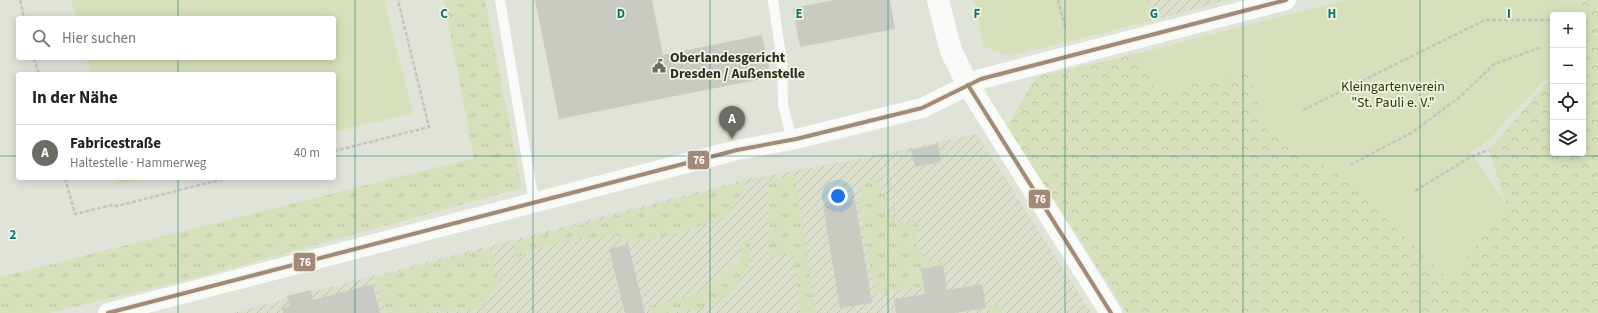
<!DOCTYPE html>
<html lang="de">
<meta charset="utf-8">
<style>
body{margin:0;font-family:"Source Sans 3",sans-serif;background:#f6f6f6;color:#222}
.controls{position:absolute;right:12px;top:12px;display:grid;overflow:hidden;border-radius:4px;box-shadow:0 2px 10px #0003}
.controls button{width:36px;height:36px;display:grid;place-items:center;padding:0;border:0;border-bottom:1px solid #e0e0e0;background:#fff;color:#222;font:20px sans-serif}
.you{position:absolute;left:838px;top:196px;width:14px;height:14px;margin:-10px;border:3px solid #fff;border-radius:50%;background:#1a73e8;box-shadow:0 0 0 6px #1a73e833}
.badge{display:grid;place-items:center;width:26px;height:26px;border-radius:50%;background:#6a6d64;color:#fff;font-size:13px;font-weight:700}
.pin{position:absolute;translate:-50% -33px;filter:drop-shadow(0 1px 2px #0008)}
.pin::after{content:'';position:absolute;top:21px;width:14px;height:12px;background:inherit;clip-path:polygon(0 0,100% 0,50% 100%)}
.list{margin:0;padding:0;list-style:none}
h2{display:flex;justify-content:space-between;align-items:center;height:52px;margin:0;padding:0 16px;font-size:17px}
h2 small{font-size:13px;font-weight:400;color:#767676}
.list li{display:grid;grid-template-columns:26px 1fr auto;gap:12px;align-items:center;box-sizing:border-box;height:56px;padding:0 16px;border-top:1px solid #e0e0e0}
.list b{display:block;font-size:15px;white-space:nowrap}
.list p{margin:0;font-size:13px;white-space:nowrap;color:#767676}
.list em{font-size:13px;font-style:normal;color:#767676}
.icon{flex:none;width:22px;height:22px;fill:none;stroke:currentColor;stroke-width:2;stroke-linecap:round;stroke-linejoin:round}
.map{position:relative;flex:none;width:1598px;height:313px;overflow:hidden}
.search{position:absolute;background:#fff;box-shadow:0 2px 10px #0003;left:16px;top:16px;width:320px;height:44px;display:flex;align-items:center;gap:10px;box-sizing:border-box;padding:0 14px;border-radius:4px;color:#767676;font-size:15px}
.panel{position:absolute;background:#fff;box-shadow:0 2px 10px #0003;left:16px;top:72px;width:320px;height:108px;border-radius:4px}
.map>svg:first-child{display:block}
</style>
<div class="map">
<svg width="1598" height="313" viewBox="0 0 1598 313">
<defs>
<pattern id="industrial-furrows" width="10" height="10" patternUnits="userSpaceOnUse"><rect width="10" height="10" fill="#dae0cb"/><path d="M-1 1l2-2M0 10L10 0M9 11l2-2" fill="none" stroke="#bbc0ae"/></pattern>
<pattern id="grass-tufts" width="24" height="20" patternUnits="userSpaceOnUse"><rect width="24" height="20" fill="#d6e0ba"/><path d="M3 7l-1-3M5 7V3M7 7l1-3M15 17l-1-3M17 17v-4M19 17l1-3" fill="none" stroke="#b8c0a0"/></pattern>
<pattern id="forest-crowns" width="20" height="18" patternUnits="userSpaceOnUse"><rect width="20" height="18" fill="#d6e0ba"/><path d="M2 6a3 3 0 1 1 6 0M12 15a3 3 0 1 1 6 0" fill="none" stroke="#b8c0a0"/></pattern>
</defs>
<rect width="100%" height="100%" fill="#e0e3d8"/>
<!-- industrial -->
<g fill="url(#industrial-furrows)">
<path d="M1146,0H1227L1150,21Z"/>
<path d="M977,134L1091,313H232L744,180L864,158Z"/>
</g>
<!-- grass -->
<g fill="url(#grass-tufts)">
<path d="M444,0H485L522,188L202,276L49,313H0V277L474,158Z"/>
<path d="M794,175L816,313H801L793,254L769,257L768,181Z"/>
<path d="M874,179L890,200L884,210L906,226L912,217L919,228L916,249L927,259L929,262L946,261V264L919,268L922,287L875,294L858,199L863,198L860,183Z"/>
<path d="M745,182V188L725,216L682,233L633,242L613,234L587,241L585,237L530,250V253L517,257L514,243Z"/>
<path d="M749,240C752,253 750,264 743,275C723,308 686,313 650,313L649,306L692,296L719,279L741,258L742,241Z"/>
<path d="M489,249L499,282C493,291 489,300 480,307C466,313 406,313 386,313L374,278Z"/>
<path d="M989,306H999L1004,313H990Z"/>
</g>
<!-- forest -->
<path fill="url(#forest-crowns)" d="M1581,0H1598V313H1127L1007,127L1036,77L1140,53L1156,92L1249,72L1266,129L1343,177L1449,279L1496,221L1506,203L1489,150L1551,78L1553,68V153H1583V15H1573Z"/>
<!-- green -->
<g fill="#d6e0ba">
<path d="M71,0H384L413,113L334,132V74H91L87,58H334V18H76Z"/>
<path d="M974,0H1146L1150,21L1010,56L984,47Z"/>
<path d="M1345,0H1581L1573,15H1553V68L1551,78L1544,81L1505,121L1490,140L1470,152L1506,203L1496,221L1449,279L1343,177L1266,129L1249,72L1156,92L1140,53Z"/>
<path d="M118,178H146L119,184Z"/>
</g>
<!-- building -->
<g fill="#c9cbc3">
<path d="M535,0H652L663,55L762,35L771,77L559,119Z"/>
<path d="M835,0H890L895,29L800,47L793,8Z"/>
<path d="M938,144L941,162L915,167L911,150Z"/>
<path d="M855,200L872,303L840,308L823,205Z"/>
<path d="M628,244L645,313H625L609,249Z"/>
<path d="M943,265L947,290L982,284L986,308L955,313H896L894,299L925,294L921,269Z"/>
<path d="M373,284L380,313H283L282,308L290,306L287,296L311,290L313,300Z"/>
</g>
<g fill="none" stroke-linecap="round" stroke-linejoin="round">
<!-- path -->
<g stroke="#c2c4c0" stroke-width="2.5" stroke-dasharray="4 2" stroke-linecap="butt">
<path d="M20,0L24,18"/>
<path d="M1058,0L1065,27"/>
<path d="M34,58L39,74"/>
<path d="M1303,110L1485,20H1553"/>
<path d="M334,151L429,127L398,0"/>
<path d="M1350,165L1413,132L1462,95L1494,64L1542,47"/>
<path d="M65,178L75,214L112,205L117,206L227,178"/>
<path d="M1415,191L1472,156L1489,150"/>
</g>
<!-- lane -->
<g stroke="#fafbf9" stroke-width="10">
<path d="M500,0L534,202"/>
<path d="M773,0L782,63L783,105L792,140"/>
</g>
<!-- street -->
<path stroke="#fafbf9" stroke-width="20" d="M108,313L737,150L796,139L922,108L981,79L1286,0"/>
<!-- secondary -->
<path stroke="#fafbf9" stroke-width="22" d="M938,0L951,51L968,85L1111,313"/>
<!-- bus-1 casing -->
<g stroke="#f0f5e0" stroke-width="7">
<g id="bus-1">
<path d="M968,85L1111,313"/>
<path d="M108,313L737,150L796,139L922,108L981,79L1286,0"/>
</g>
</g>
<!-- bus-1 -->
<use href="#bus-1" stroke="#a4897a" stroke-width="4"/>
</g>
<!-- grid -->
<path fill="none" stroke="#0f766e" stroke-width="1" stroke-opacity="0.55" d="M178,0V18M355,0V313M533,0V313M710,0V313M888,0V313M1065,0V313M1243,0V313M1420,0V313M178,58V74M0,156H18M334,156H1598M178,178V313"/>
<!-- icons -->
<defs>
<g id="civic-bare" transform="scale(1.08)"><path d="M-.6-6.5H3V-4.5H.6V-3L4-1V1h2V6H-6V1h2V-1L-.6-3ZM-1.2 2.5V6h2.4V2.5Z" fill="#6a6d64" stroke="#f0f5e0" stroke-width="2.5" paint-order="stroke"/></g>
</defs>
<g fill-rule="evenodd">
<use href="#civic-bare" x="659" y="66"/>
</g>
<g text-anchor="middle" dominant-baseline="central" stroke-width="3.5" stroke-linejoin="round" paint-order="stroke">
<!-- poi labels -->
<g font-size="14" font-weight="bold" fill="#2b2d25" stroke="#f0f5e0" text-anchor="start">
<text x="670" y="58">Oberlandesgericht<tspan x="670" dy="16">Dresden / Außenstelle</tspan></text>
</g>
<!-- park labels -->
<g font-size="14" fill="#2e360b" stroke="#f0f5e0">
<text x="1393" y="87">Kleingartenverein<tspan x="1393" dy="16">"St. Pauli e. V."</tspan></text>
</g>
</g>
<g font-size="13" text-anchor="middle" font-weight="bold" fill="#0f766e" stroke="#f0f5e0" stroke-width="3.5" stroke-linejoin="round" paint-order="stroke">
<text x="444" y="18">C</text>
<text x="621" y="18">D</text>
<text x="799" y="18">E</text>
<text x="977" y="18">F</text>
<text x="1154" y="18">G</text>
<text x="1332" y="18">H</text>
<text x="1509" y="18">I</text>
<text x="13" y="239">2</text>
</g>
<g stroke="#f0f5e0" stroke-width="1.5">
<rect x="687" y="150" width="23" height="20" rx="4" fill="#a4897a"/>
<rect x="1028" y="189" width="23" height="20" rx="4" fill="#a4897a"/>
<rect x="293" y="252" width="23" height="20" rx="4" fill="#a4897a"/>
</g>
<g font-size="11" text-anchor="middle" font-weight="bold" fill="#fff">
<text x="699" y="164">76</text>
<text x="1040" y="203">76</text>
<text x="305" y="266">76</text>
</g>
</svg>
<div class="controls">
<button>+</button>
<button>−</button>
<button><svg class="icon" aria-label="locate" viewBox="0 0 24 24"><circle cx="12" cy="12" r="6"/><path d="M12 2v4M12 18v4M2 12h4M18 12h4"/></svg></button>
<button><svg class="icon" aria-label="layers" viewBox="0 0 24 24"><path d="M12 4l9 5-9 5-9-5zM3 14l9 5 9-5"/></svg></button>
</div>
<div class="you"></div>
<div class="pin badge" style="left:732px;top:139px">A</div>
<div class="search"><svg class="icon" aria-label="search" viewBox="0 0 24 24"><circle cx="10" cy="10" r="6"/><path d="M15 15l6 6"/></svg>Hier suchen</div>
<section class="panel">
<h2>In der Nähe<small></small></h2>
<ul class="list">
<li><span class="badge">A</span><div><b>Fabricestraße</b><p>Haltestelle · Hammerweg</p></div><em>40 m</em></li>
</ul>
</section>
</div>
